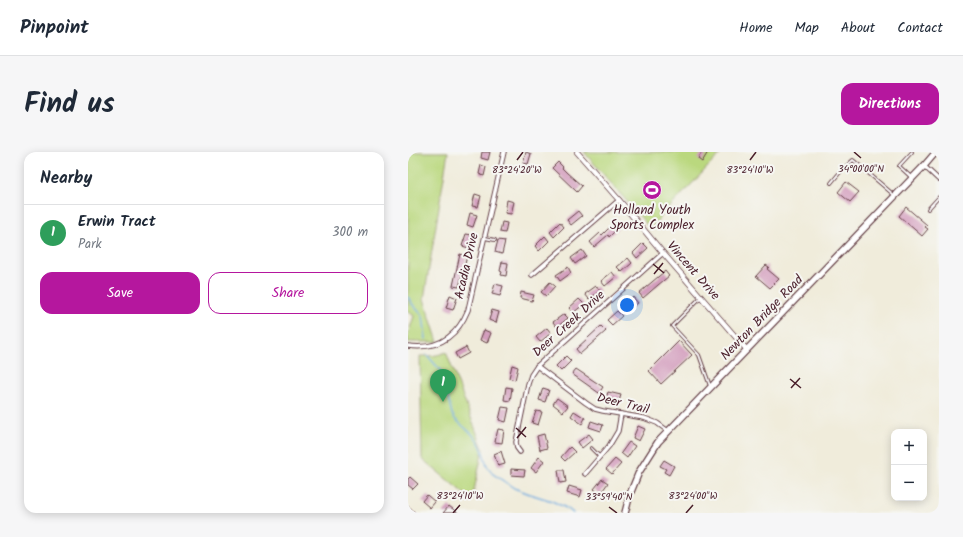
<!DOCTYPE html>
<meta charset="utf-8">
<style>
body{margin:0;font-family:Kalam,sans-serif;background:#f6f6f7;color:#1f2937}
.controls{position:absolute;right:12px;bottom:12px;display:grid;overflow:hidden;border-radius:8px;box-shadow:0 2px 10px #0003}
.controls button{width:36px;height:36px;display:grid;place-items:center;padding:0;border:0;border-bottom:1px solid #e0e1e3;background:#fff;color:#1f2937;font:20px sans-serif}
.you{position:absolute;left:219px;top:153px;width:14px;height:14px;margin:-10px;border:3px solid #fff;border-radius:50%;background:#1a73e8;box-shadow:0 0 0 6px #1a73e833}
.badge{display:grid;place-items:center;width:26px;height:26px;border-radius:50%;background:#b5179e;color:#fff;font-size:13px;font-weight:700}
.pin{position:absolute;translate:-50% -33px;filter:drop-shadow(0 1px 2px #0008)}
.pin::after{content:'';position:absolute;top:21px;width:14px;height:12px;background:inherit;clip-path:polygon(0 0,100% 0,50% 100%)}
.list{margin:0;padding:0;list-style:none}
h2{display:flex;justify-content:space-between;align-items:center;height:52px;margin:0;padding:0 16px;font-size:17px}
h2 small{font-size:13px;font-weight:400;color:#747a83}
.list li{display:grid;grid-template-columns:26px 1fr auto;gap:12px;align-items:center;box-sizing:border-box;height:56px;padding:0 16px;border-top:1px solid #e0e1e3}
.list b{display:block;font-size:15px;white-space:nowrap}
.list p{margin:0;font-size:13px;white-space:nowrap;color:#747a83}
.list em{font-size:13px;font-style:normal;color:#747a83}
.actions{display:flex;gap:8px;padding:12px 16px}
.actions a{flex:1;padding:9px 0;border:1px solid #b5179e;border-radius:12px;text-align:center;font-size:14px;color:#b5179e}
.actions .main{background:#b5179e;color:#fff}
.map{position:relative;flex:none;width:531px;height:361px;overflow:hidden;border-radius:12px}
header{display:flex;align-items:center;gap:24px;box-sizing:border-box;height:56px;padding:0 20px;background:#fff;border-bottom:1px solid #e0e1e3}
header strong{font-size:19px}
nav{display:flex;gap:22px;margin-inline-start:auto;font-size:14px}
.intro{display:flex;align-items:center;justify-content:space-between;box-sizing:border-box;height:96px;padding:0 24px}
h1{margin:0;font-size:28px}
.button{padding:10px 18px;border-radius:12px;background:#b5179e;color:#fff;font-size:14px;font-weight:700}
main{display:flex;gap:24px;padding:0 24px}
aside{flex:1;background:#fff;border-radius:12px;box-shadow:0 2px 10px #0003}
.map>svg:first-child{display:block}
</style>
<header>
<strong>Pinpoint</strong>
<nav><a>Home</a><a>Map</a><a>About</a><a>Contact</a></nav>
</header>
<div class="intro"><h1>Find us</h1><a class="button">Directions</a></div>
<main>
<aside>
<h2>Nearby<small></small></h2>
<ul class="list">
<li><span class="badge" style="background:#2e9e5b">1</span><div><b>Erwin Tract</b><p>Park</p></div><em>300 m</em></li>
</ul>
<div class="actions"><a class="main">Save</a><a>Share</a></div>
</aside>
<div class="map">
<svg width="531" height="361" viewBox="0 0 531 361">
<rect width="100%" height="100%" fill="#f6f6f2"/>
<filter id="ink" filterUnits="userSpaceOnUse"><feTurbulence type="fractalNoise" baseFrequency=".025" numOctaves="2"/><feDisplacementMap in="SourceGraphic" scale="8" xChannelSelector="R" yChannelSelector="G"/><feConvolveMatrix kernelMatrix="1 2 1 2 8 2 1 2 1" color-interpolation-filters="sRGB"/></filter>
<filter id="wash" filterUnits="userSpaceOnUse"><feTurbulence type="fractalNoise" baseFrequency=".012" numOctaves="4" result="noise"/><feDisplacementMap in="SourceGraphic" scale="16" xChannelSelector="R" yChannelSelector="G"/><feGaussianBlur stdDeviation="0.9" result="paint"/><feColorMatrix in="noise" values="0 0 0 0 0 0 0 0 0 0 0 0 0 0 0 0 0 1.4 0 .05"/><feComposite in="paint" operator="in"/></filter>
<g filter="url(#wash)">
<rect width="100%" height="100%" fill="#f0ecdb"/>
<!-- green -->
<g fill="#bad87e" stroke="#827c54">
<path d="M0,0H40L16,147L30,190H0V182L6,164L0,159Z"/>
<path d="M176,0H314L242,76Z"/>
<path d="M38,200L75,297L64,348L14,307L12,204C22,204 29,204 38,200Z"/>
</g>
<g fill="none" stroke-linecap="round" stroke-linejoin="round">
<!-- stream -->
<g stroke="#6eace0" stroke-width="1.5">
<path d="M0,145L5,153L15,164L18,187"/>
<path d="M19,203L33,219L34,227L37,234L44,262L47,267L64,282L70,289L74,297L79,314L85,322L106,336L122,342L144,349L160,357L165,361"/>
</g>
</g>
<g id="blocks">
<!-- building -->
<g fill="#d39dbd">
<path d="M74,0H82L80,8L73,6Z"/>
<path d="M118,0L123,2L120,12L115,11Z"/>
<path d="M294,0H300L294,10L290,7Z"/>
<path d="M150,10L155,15L154,16L159,21L174,34L169,40L144,16Z"/>
<path d="M73,13L78,15L76,24L71,22Z"/>
<path d="M438,30L451,40L442,50L430,40Z"/>
<path d="M67,42L73,44L70,55L64,54Z"/>
<path d="M99,48L106,50L103,62L97,61Z"/>
<path d="M498,55L519,73L517,75L520,77L514,84L491,64Z"/>
<path d="M170,59L174,64L163,73L159,68Z"/>
<path d="M62,61L69,63L65,75L59,73Z"/>
<path d="M94,70L99,71L97,81L92,80Z"/>
<path d="M152,70L156,75L146,85L142,80Z"/>
<path d="M207,70L211,75L201,85L200,83L186,95L182,90L192,81L194,83Z"/>
<path d="M58,82L64,83L61,96L54,94Z"/>
<path d="M137,84L141,89L131,99L127,94Z"/>
<path d="M90,88L97,89L94,102L87,100Z"/>
<path d="M235,91L240,96L229,106L225,101Z"/>
<path d="M174,98L178,104L167,112L163,106Z"/>
<path d="M52,102L59,104L51,135L45,134Z"/>
<path d="M220,106L224,111L214,120L209,115Z"/>
<path d="M94,110L100,111L98,124L93,123L94,120L92,119Z"/>
<path d="M358,113L361,115L359,117L371,127L362,136L348,124Z"/>
<path d="M160,115L163,121L152,129L148,123Z"/>
<path d="M257,119L261,124L250,133L235,146L231,141Z"/>
<path d="M204,120L208,125L197,134L193,129Z"/>
<path d="M142,130L147,134L138,144L133,140Z"/>
<path d="M87,132L95,134L92,144L84,142Z"/>
<path d="M188,134L192,139L181,147L177,142Z"/>
<path d="M113,140L126,143L124,149L112,146Z"/>
<path d="M42,143L49,146L45,158L38,156Z"/>
<path d="M225,145L230,151L219,159L215,154Z"/>
<path d="M171,147L176,152L165,161L161,156Z"/>
<path d="M84,158L91,160L88,171L81,168Z"/>
<path d="M209,159L214,164L204,173L199,168Z"/>
<path d="M156,162L160,166L149,175L145,170Z"/>
<path d="M193,174L198,179L172,202L168,197Z"/>
<path d="M139,176L143,181L132,190L128,185Z"/>
<path d="M76,178L83,181L79,191L72,188Z"/>
<path d="M271,189L284,203L253,232L241,219Z"/>
<path d="M58,195L61,201L50,207L47,201Z"/>
<path d="M158,204L163,209L153,219L148,214Z"/>
<path d="M104,213L110,215L107,228L101,226Z"/>
<path d="M168,217L195,235L191,241L164,222Z"/>
<path d="M98,235L104,236L102,249L96,248Z"/>
<path d="M135,236L141,238L137,250L131,248Z"/>
<path d="M200,240L213,243L211,249L198,246Z"/>
<path d="M149,246L160,254L155,260L145,252Z"/>
<path d="M94,255L101,256L98,270L91,268Z"/>
<path d="M128,259L134,260L130,273L124,271Z"/>
<path d="M166,259L177,266L174,272L163,264Z"/>
<path d="M183,269L195,273L193,279L181,275Z"/>
<path d="M230,274L237,277L231,289L225,286Z"/>
<path d="M90,277L96,278L94,291L87,290Z"/>
<path d="M136,282L139,296L132,298L129,284Z"/>
<path d="M181,282L185,287L174,296L170,290Z"/>
<path d="M221,290L227,294L219,306L213,301Z"/>
<path d="M162,295L167,300L157,309L153,305Z"/>
<path d="M93,299L97,312L90,314L86,302Z"/>
<path d="M131,305L136,309L128,320L123,316Z"/>
<path d="M207,307L213,312L204,322L198,317Z"/>
<path d="M256,308L266,314L261,323L256,320L258,317L252,314Z"/>
<path d="M103,317L117,318L116,324L103,323Z"/>
<path d="M150,318H156L158,330L152,331Z"/>
<path d="M2,325L10,332L5,337L0,333V327Z"/>
<path d="M194,327L200,331L192,342L186,337Z"/>
<path d="M161,334L174,338L172,345L159,341Z"/>
<path d="M19,343L27,350L22,356L14,349Z"/>
<path d="M41,354L50,361H35Z"/>
</g>
</g>
</g>
<g filter="url(#ink)">
<use href="#blocks" fill-opacity="0" stroke="#633e45" stroke-width="1"/>
<g fill="none" stroke-linecap="round" stroke-linejoin="round">
<!-- service casing -->
<g stroke="#633e45" stroke-width="4">
<g id="service">
<path d="M504,0L491,14L504,26"/>
<path d="M423,31L433,19L445,8L486,43"/>
<path d="M520,57L531,45"/>
<path d="M77,86L87,88"/>
<path d="M292,146L264,174L291,203L302,234"/>
<path d="M183,296L192,305"/>
</g>
</g>
<!-- minor casing -->
<g stroke="#633e45" stroke-width="5.5">
<g id="minor">
<path d="M516,14L531,28"/>
<path d="M124,123L211,48"/>
<path d="M0,194C29,198 49,185 60,158L96,0"/>
<path d="M129,214L178,251L187,257L195,259L236,266L249,271L260,279"/>
<path d="M112,300L109,296L108,290L120,232L123,223L129,214L255,101"/>
<path d="M177,322L201,294L210,279L213,262"/>
<path d="M0,357L4,361"/>
</g>
</g>
<!-- tertiary casing -->
<g stroke="#633e45" stroke-width="6">
<path id="tertiary" d="M169,0L211,48L255,101L339,198"/>
</g>
<!-- secondary casing -->
<g stroke="#633e45" stroke-width="8">
<path id="secondary" d="M217,361L222,342L231,320L250,290L516,14L528,0"/>
</g>
<!-- service -->
<use href="#service" stroke="#fff" stroke-width="2"/>
<!-- minor -->
<use href="#minor" stroke="#fff" stroke-width="3.5"/>
<!-- tertiary -->
<use href="#tertiary" stroke="#fff" stroke-width="4.5"/>
<!-- secondary -->
<use href="#secondary" stroke="#fff" stroke-width="5.5"/>
</g>
</g>
<!-- ticks -->
<path fill="none" stroke="#4a1f2b" stroke-width="1.5" d="M446,0L453,6M109,8L115,0M342,8L348,0M245,112L256,121M246,122L255,111M382,227L393,236M383,236L392,226M108,276L118,285M109,286L118,275M201,355L209,361M45,361L52,353M278,361L285,353"/>
<!-- icons -->
<defs>
<g id="stadium-disc" transform="scale(1)"><circle r="9.5" fill="#b5179e" stroke="#f6f6f2"/><path d="M0-5a6.5 5 0 1 0 0 10a6.5 5 0 1 0 0-10ZM-3.5-1.8h7v3.6h-7Z" fill="#fff"/></g>
</defs>
<g fill-rule="evenodd">
<use href="#stadium-disc" x="244" y="38"/>
</g>
<g text-anchor="middle" dominant-baseline="central" stroke-width="4" stroke-linejoin="round" paint-order="stroke">
<!-- poi labels -->
<g font-size="13" fill="#4a1f2b" stroke="#f6f6f2">
<text x="244" y="58">Holland Youth<tspan x="244" dy="15">Sports Complex</tspan></text>
</g>
<!-- street labels -->
<g font-size="13" fill="#4a1f2b" stroke="#f6f6f2">
<text transform="translate(59 114) rotate(-77)">Acadia Drive</text>
<text transform="translate(285 119) rotate(49)">Vincent Drive</text>
<text transform="translate(354 166) rotate(-46)">Newton Bridge Road</text>
<text transform="translate(161 172) rotate(-42)">Deer Creek Drive</text>
<text transform="translate(215 252) rotate(14)">Deer Trail</text>
</g>
</g>
<g font-size="10" text-anchor="middle" fill="#4a1f2b" stroke="#f6f6f2" stroke-width="4" stroke-linejoin="round" paint-order="stroke">
<text x="453" y="20">34°00'00"N</text>
<text x="109" y="21">83°24'20"W</text>
<text x="342" y="21">83°24'10"W</text>
<text x="52" y="347">83°24'10"W</text>
<text x="285" y="347">83°24'00"W</text>
<text x="201" y="348">33°59'40"N</text>
</g>
</svg>
<div class="controls">
<button>+</button>
<button>−</button>
</div>
<div class="you"></div>
<div class="pin badge" style="left:35px;top:250px;background:#2e9e5b">1</div>
</div>
</main>
